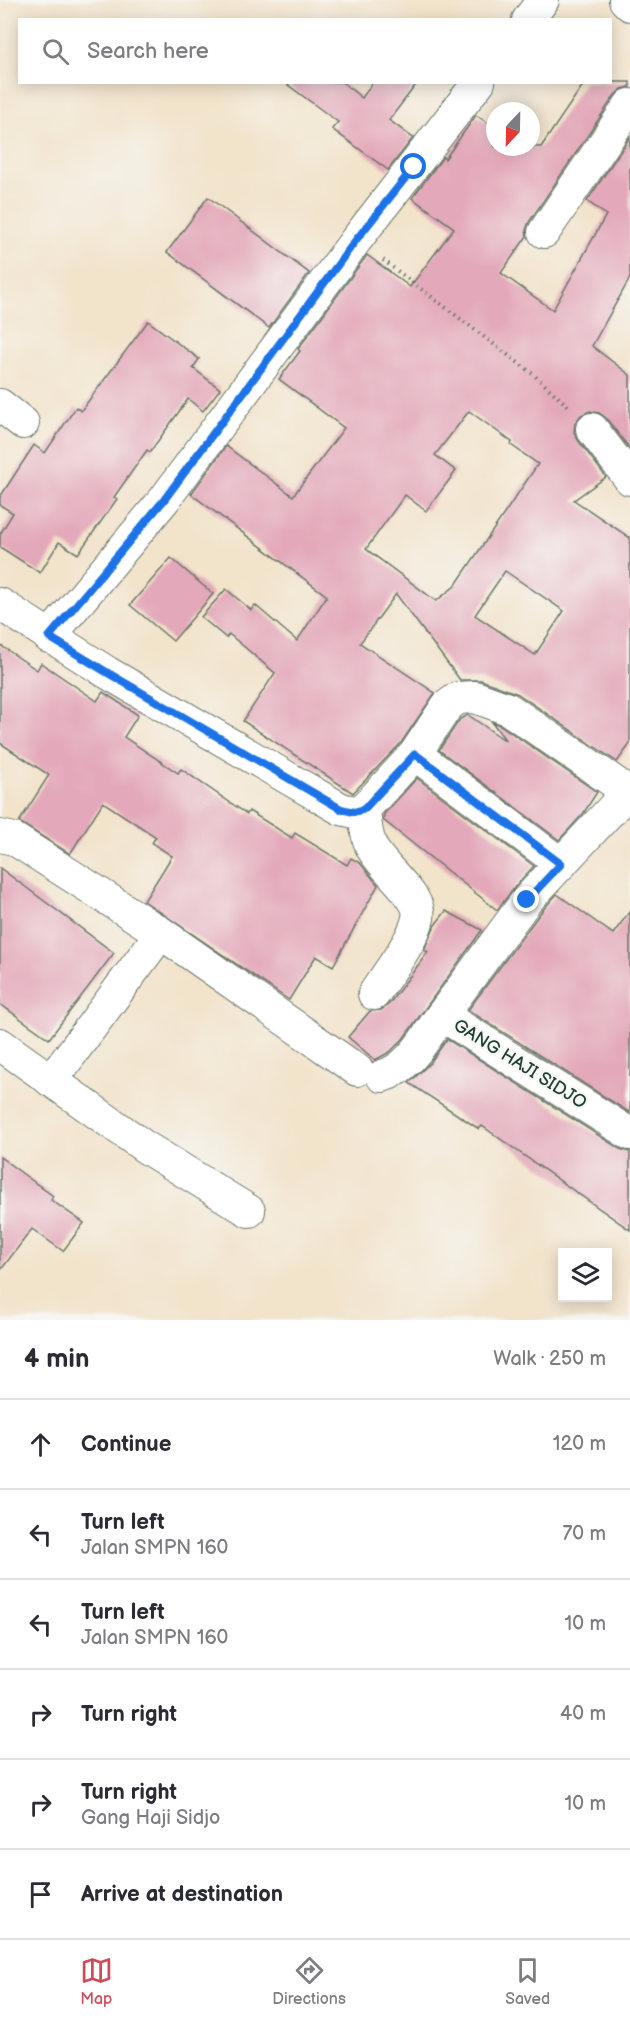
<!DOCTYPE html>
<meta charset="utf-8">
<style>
body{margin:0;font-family:"Balsamiq Sans",sans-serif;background:#f2f2f3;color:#2b2b33}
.controls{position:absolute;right:18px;bottom:18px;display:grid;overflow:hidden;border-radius:0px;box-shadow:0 3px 15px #0003}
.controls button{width:54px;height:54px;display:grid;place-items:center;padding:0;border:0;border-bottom:2px solid #e1e1e2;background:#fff;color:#2b2b33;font:30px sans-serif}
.compass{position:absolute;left:486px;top:102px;width:54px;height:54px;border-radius:50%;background:#fff;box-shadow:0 3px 15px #0003;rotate:202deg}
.stop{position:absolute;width:18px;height:18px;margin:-14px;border:4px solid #1a73e8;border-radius:50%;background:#fff}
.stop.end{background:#1a73e8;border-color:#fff;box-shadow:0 2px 6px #0008}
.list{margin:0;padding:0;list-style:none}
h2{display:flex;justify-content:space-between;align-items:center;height:78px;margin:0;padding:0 24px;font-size:26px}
h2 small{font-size:20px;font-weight:400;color:#7c7c81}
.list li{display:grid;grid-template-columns:39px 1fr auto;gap:18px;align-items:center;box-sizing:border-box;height:90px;padding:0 24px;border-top:2px solid #e1e1e2}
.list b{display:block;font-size:22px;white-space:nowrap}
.list p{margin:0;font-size:20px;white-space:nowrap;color:#7c7c81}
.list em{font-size:20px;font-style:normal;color:#7c7c81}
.icon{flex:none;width:33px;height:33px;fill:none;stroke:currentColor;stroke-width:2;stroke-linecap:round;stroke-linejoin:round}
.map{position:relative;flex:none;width:630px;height:1320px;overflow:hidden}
.search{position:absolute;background:#fff;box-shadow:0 3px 15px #0003;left:18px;right:18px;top:18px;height:66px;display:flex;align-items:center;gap:15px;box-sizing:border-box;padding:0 21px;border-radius:0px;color:#7c7c81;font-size:22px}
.sheet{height:618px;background:#fff}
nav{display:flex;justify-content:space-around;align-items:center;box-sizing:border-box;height:84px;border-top:2px solid #e1e1e2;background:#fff;font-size:16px;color:#7c7c81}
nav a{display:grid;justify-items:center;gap:3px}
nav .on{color:#d1495b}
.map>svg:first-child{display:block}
</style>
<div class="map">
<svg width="630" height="1320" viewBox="0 0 630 1320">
<rect width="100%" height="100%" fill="#f6f6f2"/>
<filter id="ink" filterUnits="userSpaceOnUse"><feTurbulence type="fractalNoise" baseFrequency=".0167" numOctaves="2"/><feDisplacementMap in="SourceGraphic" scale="12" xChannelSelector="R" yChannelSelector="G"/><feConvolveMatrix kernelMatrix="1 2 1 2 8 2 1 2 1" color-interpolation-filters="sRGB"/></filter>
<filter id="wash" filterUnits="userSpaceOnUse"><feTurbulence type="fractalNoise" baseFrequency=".008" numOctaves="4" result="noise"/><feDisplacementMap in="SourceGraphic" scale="24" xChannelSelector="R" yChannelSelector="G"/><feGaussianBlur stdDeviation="1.35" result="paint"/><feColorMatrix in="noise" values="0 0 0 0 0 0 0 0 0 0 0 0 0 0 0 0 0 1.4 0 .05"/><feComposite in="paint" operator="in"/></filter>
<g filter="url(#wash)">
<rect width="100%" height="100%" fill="#f2e3cb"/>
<g id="blocks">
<!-- building -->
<g fill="#e3a8b9" fill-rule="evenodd">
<path d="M284,82H342L362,98L373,82H418L389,120L413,138L388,170L332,129L338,122Z"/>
<path d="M585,82H630V87L622,89L615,95L529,222L526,230L527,236L501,273L553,310L606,215L587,201L630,137V278L592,346L630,375V449L606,418L599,413L590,411L581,415L575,423L574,432L578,440L606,477L574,500L630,538V744L617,762L518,694L481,680H460L396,594L360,643L435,693L401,743L353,793L243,721L275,673L229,634L226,638L201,617L226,589L251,610L255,605L297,641L327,596L191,494L226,446L293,496L344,428L279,379L300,351L298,349L367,255L410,287L454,228L412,198L443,157L445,159L476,115L495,128V147H541ZM469,411L512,442L511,445L538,464L455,586L436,601L366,549L405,495L426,511L456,471L435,455ZM505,571L564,611L535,655L475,615Z"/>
<path d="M208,197L309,273L269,328L167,252Z"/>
<path d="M148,321L199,359L193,368L220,389L203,411L188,399L150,452L147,450L114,497L117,499L78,554L59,542L40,573L0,547V534L13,513L0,505V497L34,445L45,453L76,407L81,411Z"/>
<path d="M171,558L213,594L173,641L130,605Z"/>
<path d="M0,645L37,670L41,663L97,701L103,692L138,715L124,737L178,773L181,769L247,814L249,811L292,838L295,833L347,865L351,858L360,863L378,885L333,966L316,956L289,1000L144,901L172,856L152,843L156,837L103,802L70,854L19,822L49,775L0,743Z"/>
<path d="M468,715L506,741L492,722L500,725L597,792L583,814L559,840L439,750L460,719Z"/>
<path d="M417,778L534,866L514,888L497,910L383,820L384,814Z"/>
<path d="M0,868L114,953L49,1039L0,1004Z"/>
<path d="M557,894L613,934L630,911V1113L468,1010L541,912Z"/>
<path d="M446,911L482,930L403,1039L390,1052L375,1060L348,1037L370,1011L381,1010L389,1004L428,952L424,950L435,925Z"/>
<path d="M447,1039L620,1149L630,1152V1230L482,1126L479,1129L409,1083L430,1063Z"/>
<path d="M0,1157L53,1196L51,1200L84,1223L63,1251L32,1229L0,1271Z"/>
</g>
</g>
</g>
<g filter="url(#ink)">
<use href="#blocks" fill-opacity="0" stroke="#697769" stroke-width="1.5"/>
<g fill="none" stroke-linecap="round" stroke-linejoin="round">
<!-- street casing -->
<g stroke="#697769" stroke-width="34">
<g id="street">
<path d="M625,0L630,5"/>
<path d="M528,20L543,0"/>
<path d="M544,232L630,105"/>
<path d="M0,405L23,423"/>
<path d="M592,429L630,479"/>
<path d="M0,604L108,673L341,809L354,812L364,809L415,754L447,706L458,698L475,697L508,709L630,793"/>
<path d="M49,637L164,500L356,240L479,82"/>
<path d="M415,754L561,864"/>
<path d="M628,792L527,900L442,1015L630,1134"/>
<path d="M364,809C365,822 366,834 371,846C381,868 423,897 418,918C414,940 387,974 374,994"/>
<path d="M0,836L14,839L161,933L357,1070"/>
<path d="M0,1044L145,1147L249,1211"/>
<path d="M382,1076C410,1069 426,1036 442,1015"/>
<path d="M51,1081L161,933"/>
</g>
</g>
<!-- path -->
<path stroke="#697769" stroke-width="4" stroke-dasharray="1.5 4.5" stroke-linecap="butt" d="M383,260L533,374L568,406"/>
<!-- street -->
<use href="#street" stroke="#fff" stroke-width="32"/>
</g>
</g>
<g fill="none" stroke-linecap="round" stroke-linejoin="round" filter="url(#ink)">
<!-- route -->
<path stroke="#1a73e8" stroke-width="8" d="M414,167L356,240L164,500L49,637L108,673L341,809L354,812L364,809L415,754L561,864L527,900"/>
</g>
<g text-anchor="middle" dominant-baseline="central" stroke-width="4.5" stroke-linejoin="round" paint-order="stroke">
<!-- street labels -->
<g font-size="18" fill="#1f3d34" stroke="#f6f6f2">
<text transform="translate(520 1064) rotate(32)">GANG HAJI SIDJO</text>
</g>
</g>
</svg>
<div class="controls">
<button><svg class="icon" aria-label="layers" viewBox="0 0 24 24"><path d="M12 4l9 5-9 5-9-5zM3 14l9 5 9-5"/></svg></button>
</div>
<svg class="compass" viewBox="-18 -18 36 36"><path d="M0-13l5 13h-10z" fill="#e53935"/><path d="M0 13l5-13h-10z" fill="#7c7c81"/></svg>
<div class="stop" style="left:414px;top:167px"></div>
<div class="stop end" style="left:527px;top:900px"></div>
<div class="search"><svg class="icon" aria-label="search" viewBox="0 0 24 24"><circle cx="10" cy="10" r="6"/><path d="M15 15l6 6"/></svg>Search here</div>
</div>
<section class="sheet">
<h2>4 min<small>Walk · 250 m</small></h2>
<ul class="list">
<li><svg class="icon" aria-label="ahead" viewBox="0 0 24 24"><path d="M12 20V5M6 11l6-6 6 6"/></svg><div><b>Continue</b></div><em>120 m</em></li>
<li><svg class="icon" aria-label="left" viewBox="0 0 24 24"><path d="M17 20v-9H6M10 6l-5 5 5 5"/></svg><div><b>Turn left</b><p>Jalan SMPN 160</p></div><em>70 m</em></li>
<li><svg class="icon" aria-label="left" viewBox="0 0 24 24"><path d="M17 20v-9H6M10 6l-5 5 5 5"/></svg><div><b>Turn left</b><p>Jalan SMPN 160</p></div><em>10 m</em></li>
<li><svg class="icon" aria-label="right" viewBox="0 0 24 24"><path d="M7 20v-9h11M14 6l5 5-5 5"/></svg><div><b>Turn right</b></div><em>40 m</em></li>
<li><svg class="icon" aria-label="right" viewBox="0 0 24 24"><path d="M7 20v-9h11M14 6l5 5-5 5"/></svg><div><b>Turn right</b><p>Gang Haji Sidjo</p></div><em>10 m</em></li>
<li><svg class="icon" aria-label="arrive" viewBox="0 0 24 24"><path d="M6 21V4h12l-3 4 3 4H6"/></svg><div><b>Arrive at destination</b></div></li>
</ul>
</section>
<nav>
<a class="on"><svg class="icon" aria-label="map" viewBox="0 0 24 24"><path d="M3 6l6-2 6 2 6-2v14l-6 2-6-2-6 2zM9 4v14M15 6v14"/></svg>Map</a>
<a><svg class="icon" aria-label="directions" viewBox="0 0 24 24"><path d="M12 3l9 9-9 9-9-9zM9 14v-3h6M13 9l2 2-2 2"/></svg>Directions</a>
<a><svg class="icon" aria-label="saved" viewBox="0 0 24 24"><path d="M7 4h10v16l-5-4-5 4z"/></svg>Saved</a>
</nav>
